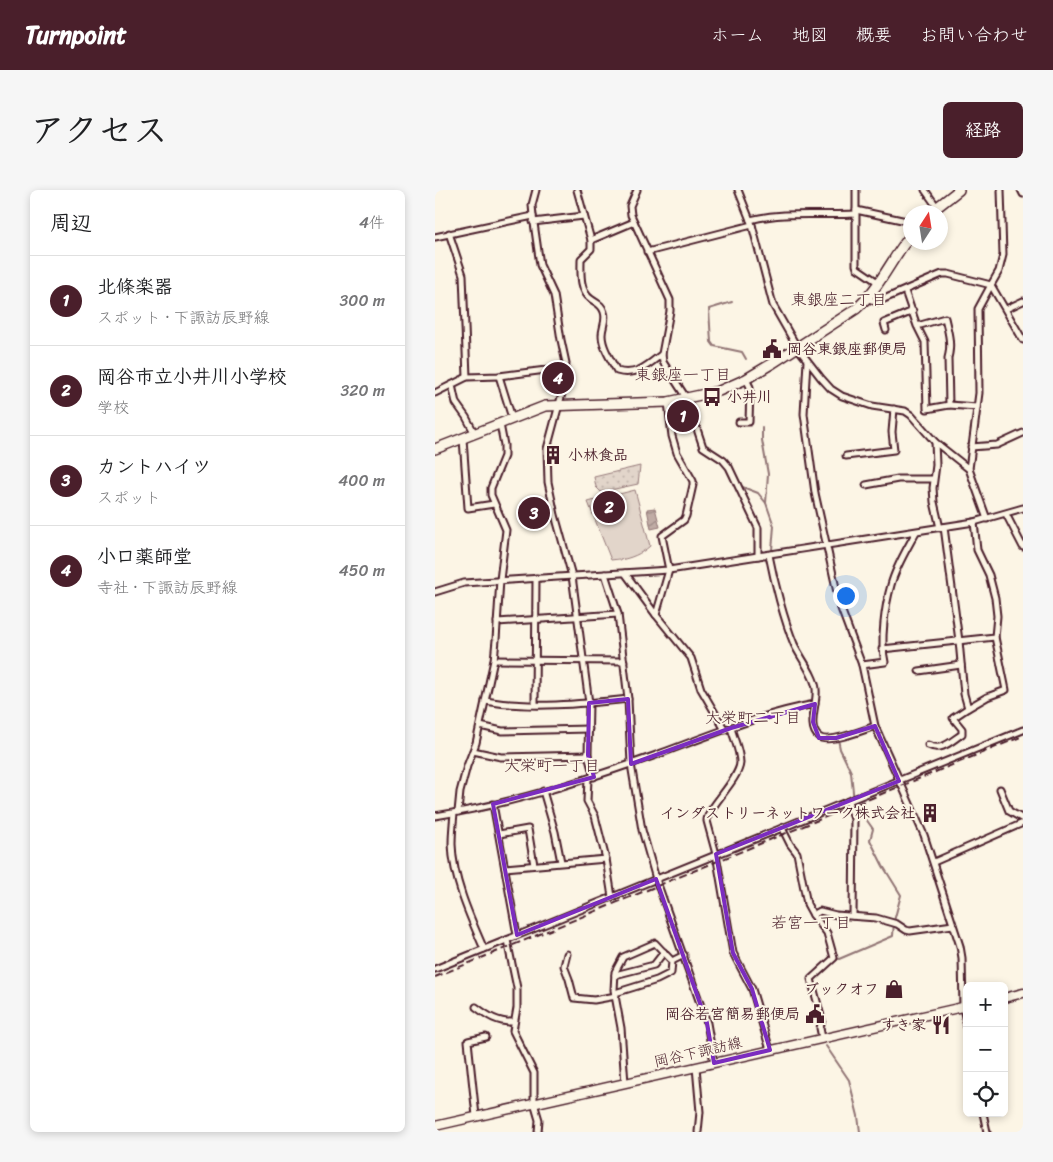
<!DOCTYPE html>
<html lang="ja">
<meta charset="utf-8">
<style>
body{margin:0;font-family:Sriracha,"Klee One",sans-serif;background:#f6f6f6;color:#202124}
.controls{position:absolute;right:15px;bottom:15px;display:grid;overflow:hidden;border-radius:8px;box-shadow:0 2px 8px #0003}
.controls button{width:45px;height:45px;display:grid;place-items:center;padding:0;border:0;border-bottom:1px solid #e0e0e0;background:#fff;color:#202124;font:25px sans-serif}
.compass{position:absolute;left:468px;top:15px;width:45px;height:45px;border-radius:50%;background:#fff;box-shadow:0 2px 8px #0003;rotate:12deg}
.you{position:absolute;left:410px;top:405px;width:18px;height:18px;margin:-12px;border:4px solid #fff;border-radius:50%;background:#1a73e8;box-shadow:0 0 0 8px #1a73e833}
.badge{display:grid;place-items:center;width:32px;height:32px;border-radius:50%;background:#4a1f2b;color:#fff;font-size:16px;font-weight:700}
.pin{position:absolute;translate:-50% -50%;border:2px solid #fff;box-shadow:0 1px 5px #0006}
.list{margin:0;padding:0;list-style:none}
h2{display:flex;justify-content:space-between;align-items:center;height:65px;margin:0;padding:0 20px;font-size:21px}
h2 small{font-size:16px;font-weight:400;color:#757577}
.list li{display:grid;grid-template-columns:32px 1fr auto;gap:15px;align-items:center;box-sizing:border-box;height:90px;padding:0 20px;border-top:1px solid #e0e0e0}
.list b{display:block;font-size:19px;white-space:nowrap}
.list p{margin:0;font-size:16px;white-space:nowrap;color:#757577}
.list em{font-size:16px;font-style:normal;color:#757577}
.icon{flex:none;width:28px;height:28px;fill:none;stroke:currentColor;stroke-width:2;stroke-linecap:round;stroke-linejoin:round}
.map{position:relative;flex:none;width:588px;height:942px;overflow:hidden;border-radius:8px}
header{display:flex;align-items:center;gap:30px;box-sizing:border-box;height:70px;padding:0 25px;background:#4a1f2b;color:#fff}
header strong{font-size:24px}
nav{display:flex;gap:28px;margin-inline-start:auto;font-size:18px}
.intro{display:flex;align-items:center;justify-content:space-between;box-sizing:border-box;height:120px;padding:0 30px}
h1{margin:0;font-size:35px}
.button{padding:12px 22px;border-radius:8px;background:#4a1f2b;color:#fff;font-size:18px;font-weight:700}
main{display:flex;gap:30px;padding:0 30px}
aside{flex:1;background:#fff;border-radius:8px;box-shadow:0 2px 8px #0003}
.map>svg:first-child{display:block}
</style>
<header>
<strong>Turnpoint</strong>
<nav><a>ホーム</a><a>地図</a><a>概要</a><a>お問い合わせ</a></nav>
</header>
<div class="intro"><h1>アクセス</h1><a class="button">経路</a></div>
<main>
<aside>
<h2>周辺<small>4件</small></h2>
<ul class="list">
<li><span class="badge">1</span><div><b>北條楽器</b><p>スポット · 下諏訪辰野線</p></div><em>300 m</em></li>
<li><span class="badge">2</span><div><b>岡谷市立小井川小学校</b><p>学校</p></div><em>320 m</em></li>
<li><span class="badge">3</span><div><b>カントハイツ</b><p>スポット</p></div><em>400 m</em></li>
<li><span class="badge">4</span><div><b>小口薬師堂</b><p>寺社 · 下諏訪辰野線</p></div><em>450 m</em></li>
</ul>
</aside>
<div class="map">
<svg width="588" height="942" viewBox="0 0 588 942">
<defs>
<pattern id="grass-dots" width="8" height="8" patternUnits="userSpaceOnUse" patternTransform="scale(1.25)"><rect width="8" height="8" fill="#e2d5ca"/><path d="M2 2h.1M6 6h.1" fill="none" stroke="#c3b6ae" stroke-width="1.8" stroke-linecap="round"/></pattern>
<pattern id="water-waves" width="16" height="10" patternUnits="userSpaceOnUse" patternTransform="scale(1.25)"><rect width="16" height="10" fill="#c0aca5"/><path d="M0 5q4-4 8 0t8 0" fill="none" stroke="#9e8b87"/></pattern>
</defs>
<rect width="100%" height="100%" fill="#fcf5e5"/>
<filter id="ink" filterUnits="userSpaceOnUse"><feTurbulence type="fractalNoise" baseFrequency=".02" numOctaves="2"/><feDisplacementMap in="SourceGraphic" scale="10" xChannelSelector="R" yChannelSelector="G"/><feConvolveMatrix kernelMatrix="1 2 1 2 8 2 1 2 1" color-interpolation-filters="sRGB"/></filter>
<g filter="url(#ink)">
<!-- grass -->
<path fill="url(#grass-dots)" stroke="#967a7a" d="M205,276L203,294L166,302L161,297L159,287Z"/>
<!-- garden -->
<path fill="#e2d5ca" stroke="#967a7a" d="M200,300L215,356C206,364 196,368 185,370L184,369L176,370L153,312Z"/>
<!-- water -->
<path fill="url(#water-waves)" stroke="#917474" d="M220,318L225,337L216,339L212,319Z"/>
<g fill="none" stroke-linecap="round" stroke-linejoin="round">
<!-- stream -->
<g stroke="#917474" stroke-width="2">
<path d="M297,112L274,119L276,152L279,156L307,162L311,169"/>
<path d="M327,237V250L333,284L331,313"/>
<path d="M305,296L323,303L331,313L339,336L337,360"/>
<path d="M403,549L405,559L416,582L419,612L438,639L435,650L448,676L466,705L459,731L458,746L404,769"/>
<path d="M391,856L414,890L423,926L425,942"/>
</g>
<!-- minor casing -->
<g stroke="#4a1f2b" stroke-width="9">
<g id="minor">
<path d="M101,0L97,15L98,26L105,75L119,105L126,150L131,173L129,196L112,259L113,292L120,325L137,386L154,513L153,565L159,587"/>
<path d="M142,0L156,50V59L146,69C146,81 144,101 156,109C161,113 167,114 169,122C172,130 167,137 167,145C167,157 176,170 182,181C201,187 213,175 227,164"/>
<path d="M202,0L195,16L196,25L235,110V121L227,164L228,172L252,209L268,257L288,270L294,277L323,338V366"/>
<path d="M303,0L317,35L338,115L362,157L386,188L396,199L407,206L437,216L470,221L476,225L500,252L534,279"/>
<path d="M421,0V75L422,78L444,93"/>
<path d="M490,0L502,17"/>
<path d="M566,0L568,65L564,81L556,95L588,150"/>
<path d="M586,0L588,4"/>
<path d="M421,20L476,32"/>
<path d="M315,30C349,21 385,26 420,24"/>
<path d="M98,32L149,26"/>
<path d="M14,43L28,85L32,187"/>
<path d="M0,47L98,26"/>
<path d="M156,50L199,32"/>
<path d="M212,62L317,35"/>
<path d="M470,101L482,136L490,152L492,219L514,215L513,168C517,154 513,141 510,128L482,136"/>
<path d="M433,109L442,112L507,84H513L556,95L543,119L544,203L534,279L552,329"/>
<path d="M571,119L588,111"/>
<path d="M451,140L449,133L478,121"/>
<path d="M372,171L369,224L380,303L405,416L427,475L440,536L489,645L525,756L527,768L528,817L532,837"/>
<path d="M64,186L77,228"/>
<path d="M17,195L21,213L31,227L40,244"/>
<path d="M0,203L32,187L64,186L111,180L131,181"/>
<path d="M514,215L542,217"/>
<path d="M304,232H314L315,197L311,189"/>
<path d="M28,249L33,318L59,314"/>
<path d="M500,252L501,275L498,298L499,312L505,338"/>
<path d="M536,257L562,255L588,243"/>
<path d="M411,266L459,260L457,242L459,219"/>
<path d="M431,295L463,289H498"/>
<path d="M571,324L588,357"/>
<path d="M509,337L524,451L529,504L533,518L552,507L571,500L560,447L562,426L560,408L554,385L542,360L539,332"/>
<path d="M334,365C339,391 349,430 359,454C365,467 380,486 381,499C383,513 371,537 384,547C393,554 429,540 440,536"/>
<path d="M190,383L221,425L256,468L266,499L290,540"/>
<path d="M170,384L183,424L193,509L196,574L207,640L221,689L272,833L279,873"/>
<path d="M0,402L29,393L234,380L539,332L588,318"/>
<path d="M221,425L234,380L227,346L249,330L251,326L258,295V291L242,263L237,246L233,212"/>
<path d="M62,432L183,424"/>
<path d="M447,459L560,447"/>
<path d="M59,470L189,471"/>
<path d="M427,475L450,472C445,451 450,416 456,395C461,376 472,359 481,342"/>
<path d="M484,481L526,475"/>
<path d="M50,511C95,519 147,514 193,509"/>
<path d="M100,514L101,388"/>
<path d="M45,536L67,541L154,539"/>
<path d="M296,538C299,549 305,561 305,573C304,590 271,619 272,631L281,664L298,763L317,799L335,860"/>
<path d="M493,555C507,562 516,551 527,544V539L518,528L533,518"/>
<path d="M38,561L66,567L153,565"/>
<path d="M565,599L574,621L588,629"/>
<path d="M108,601L120,642L126,672"/>
<path d="M413,611L419,629L418,726"/>
<path d="M58,614L82,745"/>
<path d="M23,622L25,602L32,576L41,553L59,470L61,450L65,390L71,340L56,305V298L69,266V255L65,234"/>
<path d="M19,623C18,633 17,644 17,654C18,690 35,727 49,759"/>
<path d="M0,626C77,614 151,590 224,564C275,545 326,524 380,514"/>
<path d="M347,638L355,654L362,663L372,714L378,725L392,743L399,768L376,789L387,830L385,838L387,848"/>
<path d="M64,644L93,639L99,675"/>
<path d="M171,669L177,707"/>
<path d="M499,672L588,633"/>
<path d="M70,678L171,669L160,626L152,611L153,589"/>
<path d="M378,725L385,721L401,725L441,728L462,734L471,740L475,741L518,735"/>
<path d="M72,750L82,798V818L78,841L99,883V913L104,930L103,942"/>
<path d="M132,764L129,776L134,789L139,808L159,810L181,806"/>
<path d="M0,779L588,540"/>
<path d="M180,785L219,775L229,762"/>
<path d="M180,803L222,790L236,783L237,771L249,765"/>
<path d="M41,817C53,826 63,833 79,832"/>
<path d="M261,877L265,922L263,942"/>
<path d="M190,893L186,838L179,800L180,782L188,767L220,753L237,771"/>
<path d="M548,923L552,942"/>
<path d="M41,926L33,851L51,847"/>
</g>
</g>
<!-- secondary casing -->
<g stroke="#4a1f2b" stroke-width="11">
<g id="secondary">
<path d="M569,808L588,803"/>
<path d="M0,936L532,816"/>
</g>
</g>
<!-- primary casing -->
<g stroke="#4a1f2b" stroke-width="12">
<g id="primary">
<path d="M496,22L524,0"/>
<path d="M0,259L110,216L233,212L284,201L311,189L338,173L421,119C445,98 456,69 476,45"/>
</g>
</g>
<!-- minor -->
<use href="#minor" stroke="#fcf5e5" stroke-width="5"/>
<!-- secondary -->
<use href="#secondary" stroke="#fcf5e5" stroke-width="8"/>
<!-- primary -->
<use href="#primary" stroke="#fcf5e5" stroke-width="9"/>
<!-- rail -->
<path stroke="#4a1f2b" stroke-width="2" stroke-dasharray="8 4" stroke-linecap="butt" d="M0,787L588,546"/>
</g>
</g>
<!-- marked area -->
<path fill="none" stroke="#7b2cbf" stroke-width="4" stroke-linejoin="round" d="M193,509L196,574L296,538L380,514L378,532L384,548H401L440,536L464,591L281,664L298,763L317,799L335,860L279,873L272,833L221,689L82,745L58,614L159,587L153,565L154,513Z"/>
<!-- icons -->
<defs>
<g id="civic-bare" transform="scale(1.5)"><path d="M-.6-6.5H3V-4.5H.6V-3L4-1V1h2V6H-6V1h2V-1L-.6-3ZM-1.2 2.5V6h2.4V2.5Z" fill="#4a1f2b" stroke="#fcf5e5" stroke-width="2.5" paint-order="stroke"/></g>
<g id="bus-bare" transform="scale(1.5)"><path d="M-5-6H5V4H4V6H2V4H-2V6H-4V4H-5ZM-3.5-4V0h7V-4ZM-3.5 1.2v1.5H-2V1.2ZM2 1.2v1.5H3.5V1.2Z" fill="#4a1f2b" stroke="#fcf5e5" stroke-width="2.5" paint-order="stroke"/></g>
<g id="building-bare" transform="scale(1.5)"><path d="M-4-6H4V6H1V3H-1V6H-4ZM-2.5-4.3h1.7v1.8h-1.7ZM.8-4.3h1.7v1.8H.8ZM-2.5-1h1.7V.8h-1.7ZM.8-1h1.7V.8H.8Z" fill="#4a1f2b" stroke="#fcf5e5" stroke-width="2.5" paint-order="stroke"/></g>
<g id="shop-bare" transform="scale(1.5)"><path d="M-5-2.5h2.3a2.7 3.5 0 0 1 5.4 0H5L5.5 6h-11ZM-1.5-2.5h3a1.5 2.3 0 0 0-3 0Z" fill="#4a1f2b" stroke="#fcf5e5" stroke-width="2.5" paint-order="stroke"/></g>
<g id="restaurant-bare" transform="scale(1.5)"><path d="M-5-6h1v4h1v-4h1v4h1v-4h1v5L-1.5 .5V6h-2V.5L-5-1ZM5-6V6H3V1.5H1.5Q1.5-4 5-6Z" fill="#4a1f2b" stroke="#fcf5e5" stroke-width="2.5" paint-order="stroke"/></g>
</defs>
<g fill-rule="evenodd">
<use href="#civic-bare" x="337" y="159"/>
<use href="#bus-bare" x="277" y="207"/>
<use href="#building-bare" x="118" y="265"/>
<use href="#building-bare" x="495" y="623"/>
<use href="#shop-bare" x="459" y="799"/>
<use href="#civic-bare" x="380" y="824"/>
<use href="#restaurant-bare" x="506" y="835"/>
</g>
<g text-anchor="middle" dominant-baseline="central" stroke-width="4" stroke-linejoin="round" paint-order="stroke">
<!-- poi labels -->
<g font-size="15" font-weight="bold" fill="#4a1f2b" stroke="#fcf5e5" text-anchor="end">
<text x="352" y="159" text-anchor="start">岡谷東銀座郵便局</text>
<text x="292" y="207" text-anchor="start">小井川</text>
<text x="133" y="265" text-anchor="start">小林食品</text>
<text x="480" y="623">インダストリーネットワーク株式会社</text>
<text x="444" y="799">ブックオフ</text>
<text x="365" y="824">岡谷若宮簡易郵便局</text>
<text x="491" y="835">すき家</text>
</g>
<!-- street labels -->
<g font-size="15" fill="#4a1f2b" stroke="#fcf5e5">
<text transform="translate(263 862) rotate(-13)">岡谷下諏訪線</text>
</g>
<!-- neighbourhood labels -->
<g font-size="16" fill="#4a1f2b" stroke="#fcf5e5">
<text x="404" y="109">東銀座二丁目</text>
<text x="248" y="184">東銀座一丁目</text>
<text x="318" y="527">大栄町二丁目</text>
<text x="117" y="575">大栄町一丁目</text>
<text x="376" y="732">若宮一丁目</text>
</g>
</g>
</svg>
<div class="controls">
<button>+</button>
<button>−</button>
<button><svg class="icon" aria-label="locate" viewBox="0 0 24 24"><circle cx="12" cy="12" r="6"/><path d="M12 2v4M12 18v4M2 12h4M18 12h4"/></svg></button>
</div>
<svg class="compass" viewBox="-18 -18 36 36"><path d="M0-13l5 13h-10z" fill="#e53935"/><path d="M0 13l5-13h-10z" fill="#757577"/></svg>
<div class="you"></div>
<div class="pin badge" style="left:248px;top:226px">1</div>
<div class="pin badge" style="left:174px;top:317px">2</div>
<div class="pin badge" style="left:99px;top:323px">3</div>
<div class="pin badge" style="left:123px;top:188px">4</div>
</div>
</main>
